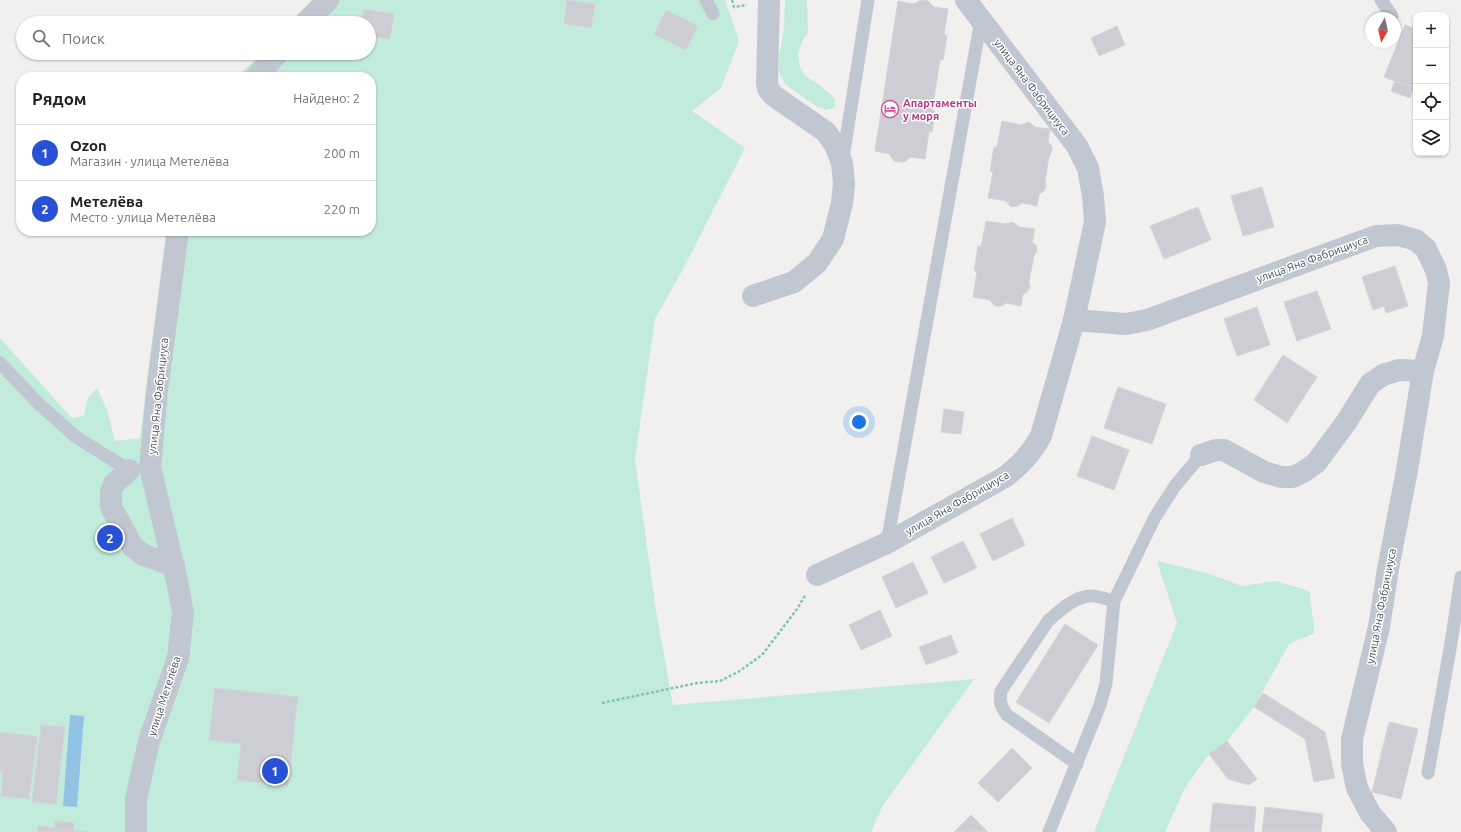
<!DOCTYPE html>
<html lang="ru">
<meta charset="utf-8">
<style>
body{margin:0;font-family:Ubuntu,sans-serif;background:#f6f6f6;color:#202124}
.controls{position:absolute;right:12px;top:12px;display:grid;overflow:hidden;border-radius:8px;box-shadow:0 1px 3px #0004}
.controls button{width:36px;height:36px;display:grid;place-items:center;padding:0;border:0;border-bottom:1px solid #e0e0e0;background:#fff;color:#202124;font:20px sans-serif}
.compass{position:absolute;left:1365px;top:12px;width:36px;height:36px;border-radius:50%;background:#fff;box-shadow:0 1px 3px #0004;rotate:188deg}
.you{position:absolute;left:859px;top:422px;width:14px;height:14px;margin:-10px;border:3px solid #fff;border-radius:50%;background:#1a73e8;box-shadow:0 0 0 6px #1a73e833}
.badge{display:grid;place-items:center;width:26px;height:26px;border-radius:50%;background:#2852d3;color:#fff;font-size:13px;font-weight:700}
.pin{position:absolute;translate:-50% -50%;border:2px solid #fff;box-shadow:0 1px 4px #0006}
.list{margin:0;padding:0;list-style:none}
h2{display:flex;justify-content:space-between;align-items:center;height:52px;margin:0;padding:0 16px;font-size:17px}
h2 small{font-size:13px;font-weight:400;color:#757577}
.list li{display:grid;grid-template-columns:26px 1fr auto;gap:12px;align-items:center;box-sizing:border-box;height:56px;padding:0 16px;border-top:1px solid #e0e0e0}
.list b{display:block;font-size:15px;white-space:nowrap}
.list p{margin:0;font-size:13px;white-space:nowrap;color:#757577}
.list em{font-size:13px;font-style:normal;color:#757577}
.icon{flex:none;width:22px;height:22px;fill:none;stroke:currentColor;stroke-width:2;stroke-linecap:round;stroke-linejoin:round}
.map{position:relative;flex:none;width:1461px;height:832px;overflow:hidden}
.search{position:absolute;background:#fff;box-shadow:0 1px 3px #0004;left:16px;top:16px;width:360px;height:44px;display:flex;align-items:center;gap:10px;box-sizing:border-box;padding:0 14px;border-radius:22px;color:#757577;font-size:15px}
.panel{position:absolute;background:#fff;box-shadow:0 1px 3px #0004;left:16px;top:72px;width:360px;height:164px;border-radius:16px}
.map>svg:first-child{display:block}
</style>
<div class="map">
<svg width="1461" height="832" viewBox="0 0 1461 832">
<rect width="100%" height="100%" fill="#f1f0ef"/>
<!-- green -->
<g fill="#c1ebda">
<path d="M313,0H725L739,41L721,88L692,111L745,148L682,271L655,319L635,459L655,605L673,705L974,679L882,807L871,832H0V338L72,418L84,416L88,398L97,388L107,410L115,441L140,438L166,231H371V77H237L261,53H369V23H291Z"/>
<path d="M785,0H807L808,32L802,42L798,53L800,67L805,76L820,85L835,99V105L833,108L826,110L816,106L785,84L779,72V57L784,30Z"/>
<path d="M1157,561L1210,574L1242,586L1276,581L1309,591L1315,633L1289,644L1254,707L1227,741L1209,754L1185,788L1165,832H1094L1177,623Z"/>
</g>
<!-- water -->
<path fill="#92c3e5" d="M70,715L84,716L77,807L63,806Z"/>
<!-- building -->
<g fill="#cdcdd4" stroke="#d4d4da">
<path d="M567,0L595,4L591,28L564,24Z"/>
<path d="M921,0L928,1L934,7L948,9L944,35H947L943,60H940L932,111H935L932,132H929L925,159L910,157L905,162H901L894,161L889,154L875,151L898,1L914,4Z"/>
<path d="M364,9L394,14L390,39L369,36V23H361Z"/>
<path d="M666,10L698,26L686,50L654,34Z"/>
<path d="M1405,25L1416,29V89L1384,77Z"/>
<path d="M1117,26L1125,45L1099,56L1091,38Z"/>
<path d="M1395,81L1414,88L1410,98L1391,91Z"/>
<path d="M1002,121L1021,125L1029,122L1035,127L1050,129L1048,142L1052,146V151L1049,157L1045,181L1046,187L1043,192L1039,194L1037,206L1022,203L1018,206L1011,207L1006,201L988,198L993,172L990,171L994,147H997Z"/>
<path d="M1262,187L1274,227L1243,236L1231,196Z"/>
<path d="M1198,207L1211,240L1164,259L1150,226Z"/>
<path d="M986,221L1005,224L1013,222L1019,227L1035,229L1032,242L1036,245L1037,251L1034,256L1029,281L1030,287L1027,292L1023,294L1021,306L1006,303L1002,306H995L990,300L973,297L977,271H974L978,246L981,247Z"/>
<path d="M1395,266L1408,306L1386,313L1384,306L1373,310L1362,277Z"/>
<path d="M1317,291L1331,329L1297,341L1284,302Z"/>
<path d="M1257,307L1270,345L1237,356L1224,319Z"/>
<path d="M1283,355L1317,377L1287,423L1254,400Z"/>
<path d="M1118,387L1166,404L1152,444L1104,428Z"/>
<path d="M944,409L964,412L961,434L941,432Z"/>
<path d="M1092,436L1129,450L1114,490L1077,476Z"/>
<path d="M1012,518L1025,545L993,561L980,534Z"/>
<path d="M109,528L119,543L111,548L101,533Z"/>
<path d="M963,541L977,568L944,583L931,557Z"/>
<path d="M913,562L928,593L896,608L882,577Z"/>
<path d="M880,610L892,636L861,650L849,625Z"/>
<path d="M1065,624L1098,645L1049,723L1016,702Z"/>
<path d="M951,635L958,653L926,665L919,647Z"/>
<path d="M215,688L298,697L288,786L237,780L241,744L209,740Z"/>
<path d="M1263,693L1325,732L1335,778L1314,782L1305,739L1254,707Z"/>
<path d="M1389,722L1418,729L1401,799L1372,792Z"/>
<path d="M41,725L65,727L56,804L32,802Z"/>
<path d="M0,732L37,737L29,799L1,796L3,773L0,772Z"/>
<path d="M1227,741L1257,779L1249,785L1228,779L1209,754Z"/>
<path d="M1012,748L1032,768L998,802L978,783Z"/>
<path d="M1213,803L1256,807L1254,832H1210Z"/>
<path d="M1265,807L1323,814L1321,832H1262Z"/>
<path d="M971,815L988,832H954Z"/>
<path d="M55,821L74,823L73,830L88,832H38V826L55,828Z"/>
</g>
<g fill="none" stroke-linecap="round" stroke-linejoin="round">
<!-- path -->
<g stroke="#7cc7b0" stroke-width="2.5" stroke-dasharray="3 2" stroke-linecap="butt">
<path d="M732,0L734,7L747,5"/>
<path d="M602,703L697,683L720,681L738,672L762,655L797,609L806,594"/>
</g>
<!-- service -->
<g stroke="#c1c7d0" stroke-width="13">
<path d="M706,0L713,14"/>
<path d="M1381,0L1392,16"/>
<path d="M843,158L868,0"/>
<path d="M0,363L39,404L76,437L129,470L134,469"/>
<path d="M887,543L981,20"/>
<path d="M1077,764L1007,715C1001,707 999,701 1001,691L1048,621C1058,612 1074,597 1089,596C1097,595 1106,599 1114,601"/>
<path d="M1428,773L1451,643L1461,577"/>
<path d="M1049,832L1100,705L1106,683L1114,601L1155,517L1175,486L1201,455"/>
</g>
<!-- minor -->
<g stroke="#c1c7d0" stroke-width="22">
<path d="M305,23L328,0"/>
<path d="M256,77L278,53"/>
<path d="M753,296L794,282L817,263L833,239L842,203L844,184L842,163L835,145L826,132L774,96L768,89L767,82L769,0"/>
<path d="M1074,320L1126,324L1147,320L1376,236L1398,235L1416,240L1426,249L1436,270L1439,283L1433,336L1423,371L1407,470L1388,569L1379,627L1352,739V764L1357,788L1370,813L1386,832"/>
<path d="M1201,455L1216,450H1224L1264,472L1281,477H1293L1303,472L1316,463L1347,421L1370,384L1383,375L1399,370L1423,371"/>
<path d="M129,470L114,484L111,492V507L133,547L144,555L174,566"/>
<path d="M817,575L887,543L1005,477C1021,464 1031,454 1041,436L1074,320L1095,222L1093,196L1088,168L1077,146L966,0"/>
<path d="M136,832V799L149,741L178,658L183,613L177,581L150,467L157,391L178,231"/>
</g>
</g>
<!-- icons -->
<defs>
<g id="hotel-ring" transform="scale(0.9)"><circle r="9.5" fill="#fff" stroke="#d1479c" stroke-width="1.5"/><path d="M-6-4.5h1.5V1H6V5H4.5V3h-9V5H-6ZM-4 0a1.8 1.8 0 1 1 3.6 0ZM.5 0V-2.5h3Q6-2.5 6 0Z" fill="#d1479c"/></g>
</defs>
<g fill-rule="evenodd">
<use href="#hotel-ring" x="890" y="109"/>
</g>
<g text-anchor="middle" dominant-baseline="central" stroke-width="3" stroke-linejoin="round" paint-order="stroke">
<!-- street labels -->
<g font-size="11" fill="#494f5b" stroke="#fff">
<text transform="translate(1032 87) rotate(53)">улица Яна Фабрициуса</text>
<text transform="translate(1312 259) rotate(-20)">улица Яна Фабрициуса</text>
<text transform="translate(158 396) rotate(-84)">улица Яна Фабрициуса</text>
<text transform="translate(957 503) rotate(-30)">улица Яна Фабрициуса</text>
<text transform="translate(1381 606) rotate(-79)">улица Яна Фабрициуса</text>
<text transform="translate(164 696) rotate(-72)">улица Метелёва</text>
</g>
<!-- hotel labels -->
<g font-size="11" font-weight="bold" fill="#b23c85" stroke="#fff" text-anchor="start">
<text x="903" y="103">Апартаменты<tspan x="903" dy="13">у моря</tspan></text>
</g>
</g>
</svg>
<div class="controls">
<button>+</button>
<button>−</button>
<button><svg class="icon" aria-label="locate" viewBox="0 0 24 24"><circle cx="12" cy="12" r="6"/><path d="M12 2v4M12 18v4M2 12h4M18 12h4"/></svg></button>
<button><svg class="icon" aria-label="layers" viewBox="0 0 24 24"><path d="M12 4l9 5-9 5-9-5zM3 14l9 5 9-5"/></svg></button>
</div>
<svg class="compass" viewBox="-18 -18 36 36"><path d="M0-13l5 13h-10z" fill="#e53935"/><path d="M0 13l5-13h-10z" fill="#757577"/></svg>
<div class="you"></div>
<div class="pin badge" style="left:275px;top:771px">1</div>
<div class="pin badge" style="left:110px;top:538px">2</div>
<div class="search"><svg class="icon" aria-label="search" viewBox="0 0 24 24"><circle cx="10" cy="10" r="6"/><path d="M15 15l6 6"/></svg>Поиск</div>
<section class="panel">
<h2>Рядом<small>Найдено: 2</small></h2>
<ul class="list">
<li><span class="badge">1</span><div><b>Ozon</b><p>Магазин · улица Метелёва</p></div><em>200 m</em></li>
<li><span class="badge">2</span><div><b>Метелёва</b><p>Место · улица Метелёва</p></div><em>220 m</em></li>
</ul>
</section>
</div>
